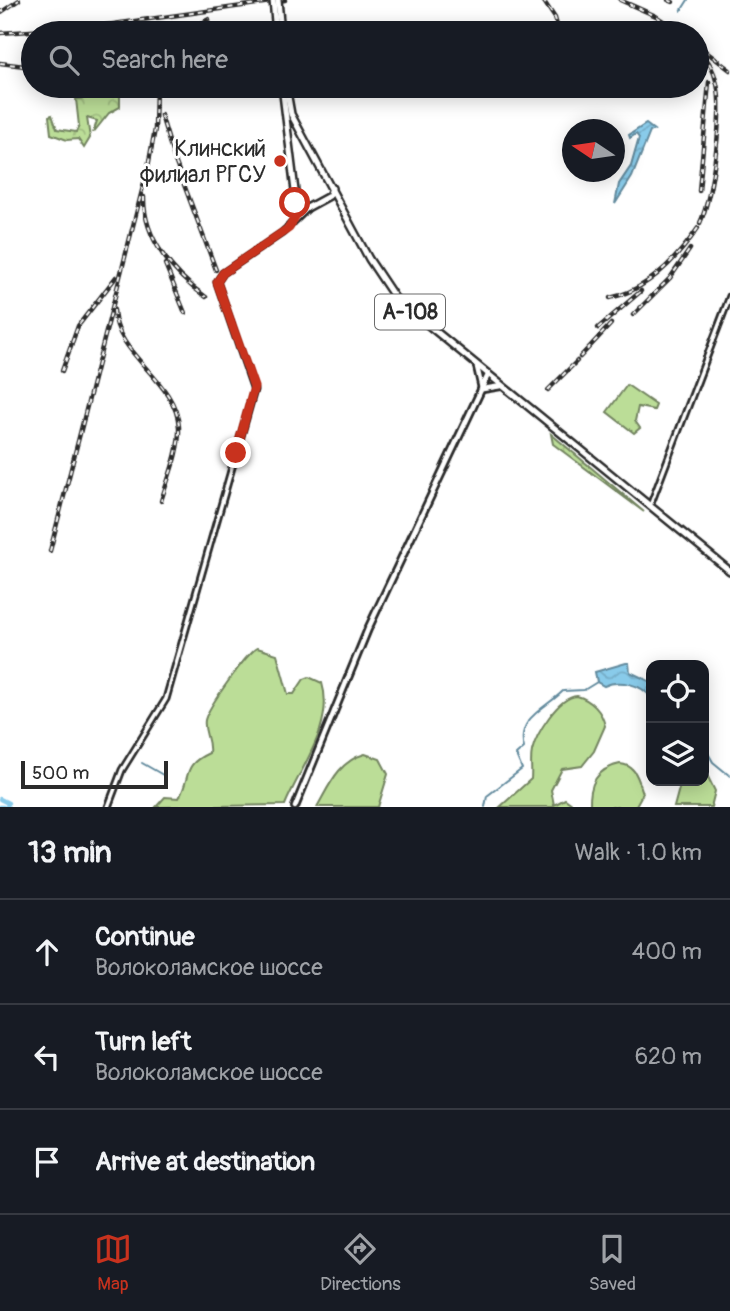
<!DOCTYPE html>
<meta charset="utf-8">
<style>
body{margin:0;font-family:Pangolin,sans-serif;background:#20242c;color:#f1f3f6}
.controls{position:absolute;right:21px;bottom:21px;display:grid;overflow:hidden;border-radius:14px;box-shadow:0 4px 18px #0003}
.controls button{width:63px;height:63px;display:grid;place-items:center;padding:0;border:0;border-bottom:2px solid #363941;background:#171b24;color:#f1f3f6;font:35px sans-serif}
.compass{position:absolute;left:562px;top:119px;width:63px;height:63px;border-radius:50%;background:#171b24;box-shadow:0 4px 18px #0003;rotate:283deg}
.scale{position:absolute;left:21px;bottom:18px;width:147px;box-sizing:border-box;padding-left:7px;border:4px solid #2b2b2b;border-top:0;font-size:19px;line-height:24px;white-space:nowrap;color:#2b2b2b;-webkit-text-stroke:5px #fff;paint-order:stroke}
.stop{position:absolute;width:21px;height:21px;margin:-16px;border:5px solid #c8321e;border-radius:50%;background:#fff}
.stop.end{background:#c8321e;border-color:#fff;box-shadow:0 2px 7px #0008}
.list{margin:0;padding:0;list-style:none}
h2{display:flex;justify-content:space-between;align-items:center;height:91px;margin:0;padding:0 28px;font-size:30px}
h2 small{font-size:23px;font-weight:400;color:#9ea1a6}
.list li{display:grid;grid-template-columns:46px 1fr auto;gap:21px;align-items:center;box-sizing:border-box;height:105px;padding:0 28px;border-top:2px solid #363941}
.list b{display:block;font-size:26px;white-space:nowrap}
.list p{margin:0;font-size:23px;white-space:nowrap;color:#9ea1a6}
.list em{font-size:23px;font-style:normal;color:#9ea1a6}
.icon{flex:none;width:38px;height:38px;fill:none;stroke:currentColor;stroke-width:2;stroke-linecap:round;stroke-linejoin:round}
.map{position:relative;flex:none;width:730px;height:807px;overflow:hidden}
.search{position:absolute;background:#171b24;box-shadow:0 4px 18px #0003;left:21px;right:21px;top:21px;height:77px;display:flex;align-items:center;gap:18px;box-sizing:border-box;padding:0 24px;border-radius:38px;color:#9ea1a6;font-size:26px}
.sheet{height:406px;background:#171b24}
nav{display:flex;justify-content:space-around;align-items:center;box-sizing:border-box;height:98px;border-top:2px solid #363941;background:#171b24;font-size:19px;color:#9ea1a6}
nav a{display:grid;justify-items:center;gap:4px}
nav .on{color:#c8321e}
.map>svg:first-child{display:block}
</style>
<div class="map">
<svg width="730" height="807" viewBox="0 0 730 807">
<defs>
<pattern id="forest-crowns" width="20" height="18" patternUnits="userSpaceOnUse" patternTransform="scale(1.75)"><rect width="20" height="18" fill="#bbdd97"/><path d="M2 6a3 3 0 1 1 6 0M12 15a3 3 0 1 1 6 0" fill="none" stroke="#a1be82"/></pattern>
<pattern id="water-waves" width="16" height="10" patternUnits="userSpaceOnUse" patternTransform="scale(1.75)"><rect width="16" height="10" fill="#89cbea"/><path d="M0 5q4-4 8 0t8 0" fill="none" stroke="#76aec9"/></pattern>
</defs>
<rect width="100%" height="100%" fill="#fff"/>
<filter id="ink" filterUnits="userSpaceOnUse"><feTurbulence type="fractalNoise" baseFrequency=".0143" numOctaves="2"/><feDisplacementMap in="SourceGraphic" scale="14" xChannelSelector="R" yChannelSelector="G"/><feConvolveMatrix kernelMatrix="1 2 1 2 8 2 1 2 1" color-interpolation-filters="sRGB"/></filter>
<g filter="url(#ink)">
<!-- grass -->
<g fill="#bbdd97" stroke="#738461" stroke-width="2">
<path d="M627,385L656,405L654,410L638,407L635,421L640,428L634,433L607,412Z"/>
<path d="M257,648L277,654L288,694H294L304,679L309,677L322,683C335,725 300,768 285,805L156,807L165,797L179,798C192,775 181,766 209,753C211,740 203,732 205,720C208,707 247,653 257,648Z"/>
<path d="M577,696C591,700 602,711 605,726L594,751L582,766L562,769L551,790L554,805L565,799L576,807H500L531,779C532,769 530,760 532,751C536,734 558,697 577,696Z"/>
<path d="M365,754L380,759L388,774L378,807H317C330,784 339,761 365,754Z"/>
<path d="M620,764C636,765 638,779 643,793L635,807H590C589,784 596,769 620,764Z"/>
<path d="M704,769L715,791L711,807H674L681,781H704Z"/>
</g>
<!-- forest -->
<g fill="url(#forest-crowns)" stroke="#738461" stroke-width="2">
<path d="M109,86H120V107L109,113L93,133L97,121L87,118L90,138L84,148L78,139L67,140L51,134L49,116L52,115L57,129L76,132L79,126L76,99L109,96Z"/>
<path d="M551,434L644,512L553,444Z"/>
</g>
<!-- water -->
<g fill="url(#water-waves)" stroke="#638b9e" stroke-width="2">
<path d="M646,124L654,130L650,132L632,177L615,204L619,184L631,166L639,138L636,134L630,138L629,135Z"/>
<path d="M626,663H629L630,672L651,682V698C642,684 619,679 604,686L597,682L595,672Z"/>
</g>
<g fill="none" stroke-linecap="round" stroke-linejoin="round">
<!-- stream -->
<g stroke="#638b9e" stroke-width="2">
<path d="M681,11L688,0"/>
<path d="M704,746L713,762L730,776"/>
<path d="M142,763L163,775"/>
<path d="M485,807L487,796L522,769L516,755L524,748C516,718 545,709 563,691L584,690L597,682"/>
</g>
<!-- river -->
<g stroke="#89cbea" stroke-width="4.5">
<path d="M0,799L8,803L7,807"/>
<path d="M0,807H3"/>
</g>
<!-- tertiary casing -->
<g stroke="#2b2b2b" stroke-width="9">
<g id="tertiary">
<path d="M650,506L730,296"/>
<path d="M108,807L122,770L166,699L254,390L217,282L223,273L282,233L307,209"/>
</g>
</g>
<!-- secondary casing -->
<g stroke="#2b2b2b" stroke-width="10">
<g id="secondary">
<path d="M477,367L482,389"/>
<path d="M483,389L501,386"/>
<path d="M295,807L368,629L488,375"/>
</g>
</g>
<!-- trunk casing -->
<g stroke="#2b2b2b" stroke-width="10">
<g id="trunk">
<path d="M282,86L297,207L307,208L329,196L332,188"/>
<path d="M286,86L291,114L369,259L395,298L730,571"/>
</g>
</g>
<!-- tertiary -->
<use href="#tertiary" stroke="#fff" stroke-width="3.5"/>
<!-- secondary -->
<use href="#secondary" stroke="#fff" stroke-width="4.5"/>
<!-- trunk -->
<use href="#trunk" stroke="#fff" stroke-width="5"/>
<!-- rail casing -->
<g stroke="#2b2b2b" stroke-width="4.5">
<g id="rail">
<path d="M543,0L555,18L559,33"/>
<path d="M620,0L656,16L681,33"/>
<path d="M668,0L673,2"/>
<path d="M0,13L19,0"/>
<path d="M0,33L92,27L285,0"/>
<path d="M182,33L209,19"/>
<path d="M697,47C707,57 714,70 717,84C724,112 712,197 700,223"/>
<path d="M705,51L730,70"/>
<path d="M0,63L33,67"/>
<path d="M161,115L174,158L216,270"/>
<path d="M699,191L709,82"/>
<path d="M144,197C143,238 174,275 206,297"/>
<path d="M165,264L185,313"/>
<path d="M610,298C647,290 677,259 698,228"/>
<path d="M114,310C116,357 176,379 179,427C180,451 168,478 161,501"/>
<path d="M633,315L670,278L690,249"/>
<path d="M598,328L641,291"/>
<path d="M580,357L611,324"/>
<path d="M62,371L78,326L116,277"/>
<path d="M548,390L577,361"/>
<path d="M50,551L148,167L155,129L156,86"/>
</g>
</g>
<!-- rail -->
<use href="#rail" stroke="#fff" stroke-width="2" stroke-dasharray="5" stroke-linecap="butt"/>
<!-- trunk-bridge casing -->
<g stroke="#2b2b2b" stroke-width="10" stroke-linecap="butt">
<g id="trunk-bridge">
<path d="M273,0L276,33"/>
<path d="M278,0L281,33"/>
</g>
</g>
<!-- trunk-bridge -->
<use href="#trunk-bridge" stroke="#fff" stroke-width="5"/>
</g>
</g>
<g fill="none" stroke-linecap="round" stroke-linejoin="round" filter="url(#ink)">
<!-- route -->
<path stroke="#c8321e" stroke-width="9" d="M236,453L254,387L217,282L223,273L289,228L295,217V203"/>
</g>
<!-- markers -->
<circle fill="#c8321e" stroke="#fff" stroke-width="2.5" cx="280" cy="161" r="7"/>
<g text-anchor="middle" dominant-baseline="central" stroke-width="6" stroke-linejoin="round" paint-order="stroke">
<!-- shield labels -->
<rect fill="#fff" stroke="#6b6b6b" stroke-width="2" x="375" y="294.5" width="70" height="35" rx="5"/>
<g font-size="21" font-weight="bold" fill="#2b2b2b">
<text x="410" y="312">А-108</text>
</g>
<!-- poi labels -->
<g font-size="23" fill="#2b2b2b" stroke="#fff" text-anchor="end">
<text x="266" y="148">Клинский<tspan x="266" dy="26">филиал РГСУ</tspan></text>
</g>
</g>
</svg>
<div class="controls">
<button><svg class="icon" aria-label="locate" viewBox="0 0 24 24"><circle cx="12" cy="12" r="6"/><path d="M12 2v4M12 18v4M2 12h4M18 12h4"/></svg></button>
<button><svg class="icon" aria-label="layers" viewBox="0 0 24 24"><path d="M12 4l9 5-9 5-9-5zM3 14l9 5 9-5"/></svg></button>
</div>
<svg class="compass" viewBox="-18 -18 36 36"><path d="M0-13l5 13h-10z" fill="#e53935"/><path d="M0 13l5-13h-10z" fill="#9ea1a6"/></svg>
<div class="scale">500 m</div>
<div class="stop" style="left:295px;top:203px"></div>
<div class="stop end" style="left:236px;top:453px"></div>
<div class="search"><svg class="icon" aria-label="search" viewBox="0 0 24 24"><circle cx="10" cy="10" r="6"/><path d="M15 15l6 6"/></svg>Search here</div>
</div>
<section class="sheet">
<h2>13 min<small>Walk · 1.0 km</small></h2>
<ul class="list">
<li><svg class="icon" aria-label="ahead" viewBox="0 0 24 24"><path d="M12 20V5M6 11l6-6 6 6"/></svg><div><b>Continue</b><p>Волоколамское шоссе</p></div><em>400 m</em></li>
<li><svg class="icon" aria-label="left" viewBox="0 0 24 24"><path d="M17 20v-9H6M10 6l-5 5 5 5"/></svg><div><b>Turn left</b><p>Волоколамское шоссе</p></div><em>620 m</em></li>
<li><svg class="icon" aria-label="arrive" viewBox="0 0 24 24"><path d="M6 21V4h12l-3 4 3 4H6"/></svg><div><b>Arrive at destination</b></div></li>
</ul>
</section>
<nav>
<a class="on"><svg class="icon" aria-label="map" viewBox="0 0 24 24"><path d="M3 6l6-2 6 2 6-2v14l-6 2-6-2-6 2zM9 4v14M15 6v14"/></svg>Map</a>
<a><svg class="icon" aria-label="directions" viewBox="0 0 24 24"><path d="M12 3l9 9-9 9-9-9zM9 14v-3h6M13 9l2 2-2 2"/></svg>Directions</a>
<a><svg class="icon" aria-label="saved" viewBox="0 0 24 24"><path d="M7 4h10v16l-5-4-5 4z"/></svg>Saved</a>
</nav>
